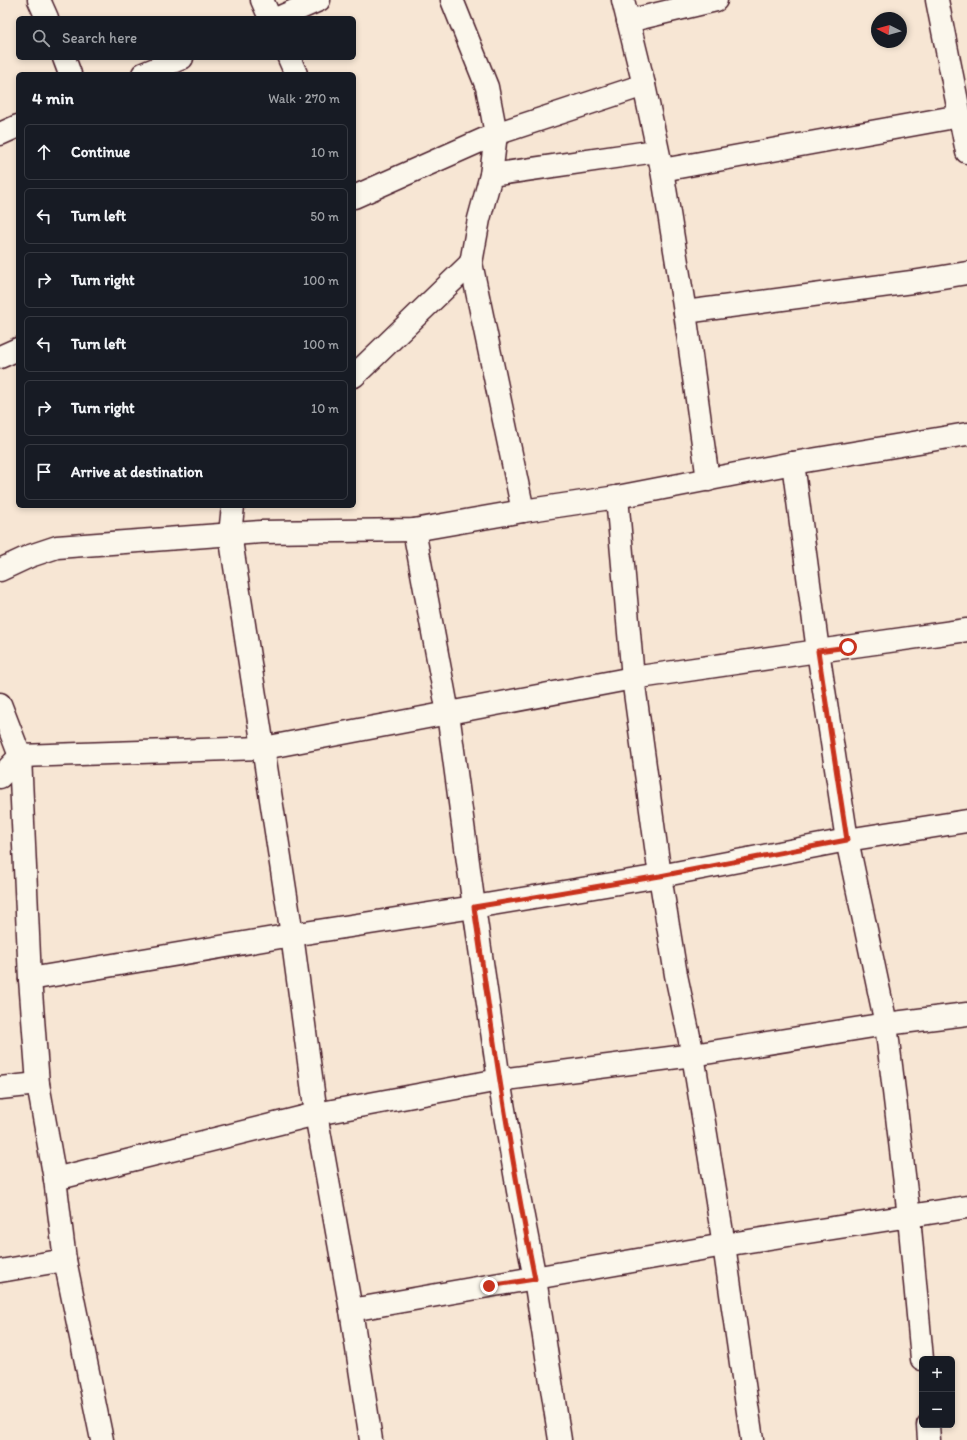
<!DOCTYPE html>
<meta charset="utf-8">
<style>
body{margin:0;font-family:Itim,sans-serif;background:#242831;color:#f1f3f6}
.controls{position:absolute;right:12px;bottom:12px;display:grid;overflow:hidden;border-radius:6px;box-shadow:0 2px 6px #0003}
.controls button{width:36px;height:36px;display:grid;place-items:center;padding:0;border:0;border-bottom:1px solid #363941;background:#171b24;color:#f1f3f6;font:20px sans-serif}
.compass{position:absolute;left:871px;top:12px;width:36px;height:36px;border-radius:50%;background:#171b24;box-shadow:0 2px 6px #0003;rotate:276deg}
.stop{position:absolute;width:12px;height:12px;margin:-9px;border:3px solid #c8321e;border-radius:50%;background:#fff}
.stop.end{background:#c8321e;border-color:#fff;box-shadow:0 1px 4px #0008}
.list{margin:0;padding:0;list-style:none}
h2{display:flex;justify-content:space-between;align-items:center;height:52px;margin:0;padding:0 16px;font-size:17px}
h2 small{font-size:13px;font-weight:400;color:#9ea1a6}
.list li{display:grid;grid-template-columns:26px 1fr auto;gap:12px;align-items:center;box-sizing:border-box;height:56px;margin:0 8px 8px;padding:0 8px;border:1px solid #363941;border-radius:6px}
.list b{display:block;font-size:15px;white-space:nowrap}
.list em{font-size:13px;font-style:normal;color:#9ea1a6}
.icon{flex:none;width:22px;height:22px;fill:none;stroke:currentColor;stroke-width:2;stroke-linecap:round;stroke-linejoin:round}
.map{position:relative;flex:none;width:967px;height:1440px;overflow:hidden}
.search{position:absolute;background:#171b24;box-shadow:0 2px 6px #0003;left:16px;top:16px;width:340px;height:44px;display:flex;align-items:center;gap:10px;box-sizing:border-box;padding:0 14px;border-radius:6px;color:#9ea1a6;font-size:15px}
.panel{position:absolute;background:#171b24;box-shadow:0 2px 6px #0003;left:16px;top:72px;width:340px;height:436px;border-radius:6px}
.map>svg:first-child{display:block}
</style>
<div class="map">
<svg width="967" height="1440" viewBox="0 0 967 1440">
<rect width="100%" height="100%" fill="#f7e6d4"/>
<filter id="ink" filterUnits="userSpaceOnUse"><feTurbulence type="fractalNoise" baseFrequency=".025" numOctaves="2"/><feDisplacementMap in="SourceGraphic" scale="8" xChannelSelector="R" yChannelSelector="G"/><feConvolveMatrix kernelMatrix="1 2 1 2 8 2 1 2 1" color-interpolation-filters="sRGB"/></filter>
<g filter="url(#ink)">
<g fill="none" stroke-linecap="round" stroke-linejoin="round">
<!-- minor casing -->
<g stroke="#4a1f2b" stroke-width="25">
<g id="minor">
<path d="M39,0L47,18"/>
<path d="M262,0L270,18"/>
<path d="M452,0L487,87L496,134L491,175L479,219L471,263L523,511"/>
<path d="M623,0L644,85L662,170L685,312L708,480"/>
<path d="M278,18L319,0"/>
<path d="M628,21L716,0"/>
<path d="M64,58L70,74"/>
<path d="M289,58L296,74"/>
<path d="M143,74L182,58"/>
<path d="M0,134L18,126"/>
<path d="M662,170L960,116"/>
<path d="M491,175L656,151"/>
<path d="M354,197L496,134L644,85"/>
<path d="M685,312L912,282L967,273"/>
<path d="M0,357L18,349"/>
<path d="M354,376L471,263"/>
<path d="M793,463L818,651L847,840L886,1024L909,1217L922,1359"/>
<path d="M617,497L633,678L660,876L676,975L693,1055L724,1245L752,1440"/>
<path d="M233,506L230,534L292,935L316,1114L351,1310L371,1440"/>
<path d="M414,530L448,713L474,907L499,1080L518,1191L535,1279L560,1440"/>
<path d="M0,570L30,556L57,547L261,532L414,530L523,511L617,497L793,463L967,434"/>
<path d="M0,704L20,756L30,979L38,1084L55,1179L65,1260L102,1440"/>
<path d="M0,777L20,756L264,748L633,678L818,651L967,630"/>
<path d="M30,979L292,935L474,907L660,876L847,840L967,821"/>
<path d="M0,1088L38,1084"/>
<path d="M55,1179L316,1114L499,1080L693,1055L886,1024L967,1014"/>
<path d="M0,1271L65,1260"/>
<path d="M351,1310L724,1245L967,1207"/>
<path d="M928,1425L929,1440"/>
</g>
</g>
<!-- major casing -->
<g stroke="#4a1f2b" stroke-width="25">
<path id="major" d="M937,0L967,152"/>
</g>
<!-- minor -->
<use href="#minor" stroke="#fbf7ec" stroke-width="22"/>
<!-- major -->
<use href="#major" stroke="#fbf7ec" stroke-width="22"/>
</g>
</g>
<g fill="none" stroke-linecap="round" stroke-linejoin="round" filter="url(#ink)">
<!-- route -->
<path stroke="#c8321e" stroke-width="5" d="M489,1286L535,1279C510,1155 492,1031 474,907L660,876L847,840L818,651L848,647"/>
</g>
</svg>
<div class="controls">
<button>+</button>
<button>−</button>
</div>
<svg class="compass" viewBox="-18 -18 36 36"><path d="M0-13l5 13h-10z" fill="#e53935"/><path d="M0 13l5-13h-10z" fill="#9ea1a6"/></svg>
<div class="stop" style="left:848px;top:647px"></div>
<div class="stop end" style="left:489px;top:1286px"></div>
<div class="search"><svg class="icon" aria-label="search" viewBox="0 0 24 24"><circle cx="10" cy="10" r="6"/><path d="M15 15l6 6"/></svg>Search here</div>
<section class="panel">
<h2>4 min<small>Walk · 270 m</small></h2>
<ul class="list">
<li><svg class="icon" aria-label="ahead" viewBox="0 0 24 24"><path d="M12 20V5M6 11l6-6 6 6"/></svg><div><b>Continue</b></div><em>10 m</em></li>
<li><svg class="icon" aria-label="left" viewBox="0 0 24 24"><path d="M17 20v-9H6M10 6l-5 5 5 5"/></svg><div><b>Turn left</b></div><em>50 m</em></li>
<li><svg class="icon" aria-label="right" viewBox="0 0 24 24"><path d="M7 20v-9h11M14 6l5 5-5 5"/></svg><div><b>Turn right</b></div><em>100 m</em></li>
<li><svg class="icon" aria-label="left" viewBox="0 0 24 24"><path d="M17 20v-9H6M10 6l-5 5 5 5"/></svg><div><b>Turn left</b></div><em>100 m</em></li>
<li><svg class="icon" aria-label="right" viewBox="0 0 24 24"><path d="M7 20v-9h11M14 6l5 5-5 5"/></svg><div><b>Turn right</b></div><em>10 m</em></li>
<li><svg class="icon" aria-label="arrive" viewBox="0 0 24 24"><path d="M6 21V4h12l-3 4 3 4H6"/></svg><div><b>Arrive at destination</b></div></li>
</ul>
</section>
</div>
